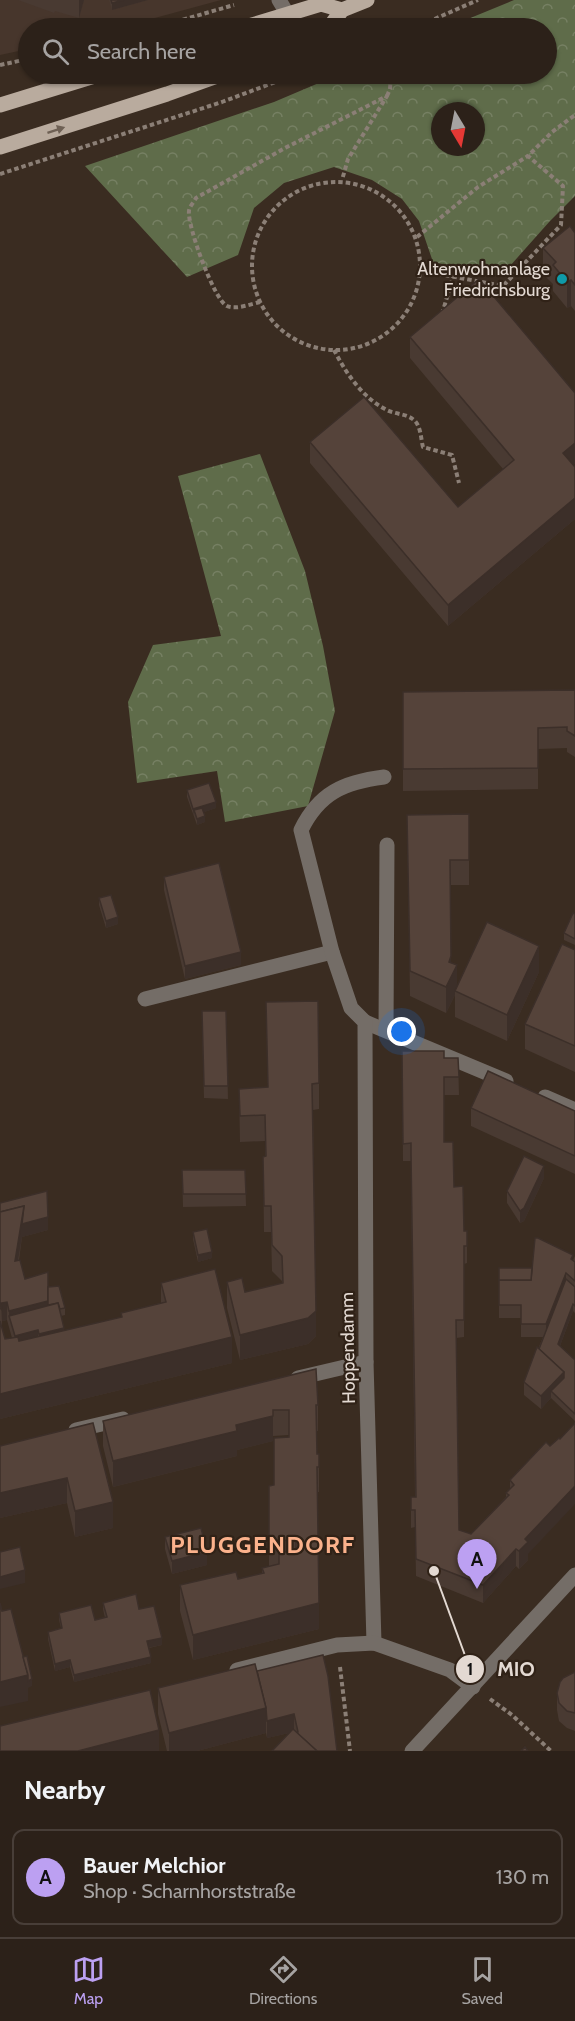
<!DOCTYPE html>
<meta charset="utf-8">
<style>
body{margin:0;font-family:Cabin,sans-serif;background:#382e26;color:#f1f3f6}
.compass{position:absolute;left:431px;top:102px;width:54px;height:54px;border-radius:50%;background:#2c2119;box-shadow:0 2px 4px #0004;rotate:170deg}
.you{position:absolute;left:402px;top:1032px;width:21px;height:21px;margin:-15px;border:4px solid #fff;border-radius:50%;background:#1a73e8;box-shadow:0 0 0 9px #1a73e833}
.badge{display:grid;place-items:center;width:39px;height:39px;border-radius:50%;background:#bca0f2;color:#111;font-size:20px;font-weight:700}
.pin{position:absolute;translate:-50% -50px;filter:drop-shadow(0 2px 3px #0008)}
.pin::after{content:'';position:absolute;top:32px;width:21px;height:18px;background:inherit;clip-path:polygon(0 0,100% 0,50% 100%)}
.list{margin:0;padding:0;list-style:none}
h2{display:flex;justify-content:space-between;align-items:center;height:78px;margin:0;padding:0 24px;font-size:26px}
h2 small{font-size:20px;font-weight:400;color:#a6a3a2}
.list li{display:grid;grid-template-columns:39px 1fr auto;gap:18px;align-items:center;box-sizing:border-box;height:96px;margin:0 12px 12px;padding:0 12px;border:2px solid #483e38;border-radius:12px}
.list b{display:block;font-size:22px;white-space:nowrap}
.list p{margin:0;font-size:20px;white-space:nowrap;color:#a6a3a2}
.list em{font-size:20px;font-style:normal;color:#a6a3a2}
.icon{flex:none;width:33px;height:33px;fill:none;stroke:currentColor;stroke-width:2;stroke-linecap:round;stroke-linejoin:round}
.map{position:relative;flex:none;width:575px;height:1751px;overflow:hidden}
.search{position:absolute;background:#2c2119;box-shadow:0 2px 4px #0004;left:18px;right:18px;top:18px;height:66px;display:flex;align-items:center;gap:15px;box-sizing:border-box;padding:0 21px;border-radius:33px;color:#a6a3a2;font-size:22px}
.sheet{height:186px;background:#2c2119}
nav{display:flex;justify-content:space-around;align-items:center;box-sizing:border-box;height:84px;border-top:2px solid #483e38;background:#2c2119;font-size:16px;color:#a6a3a2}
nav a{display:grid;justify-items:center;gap:3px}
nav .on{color:#bca0f2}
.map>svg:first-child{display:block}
</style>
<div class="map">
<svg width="575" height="1751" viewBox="0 0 575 1751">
<defs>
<pattern id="forest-crowns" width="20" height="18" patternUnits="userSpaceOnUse" patternTransform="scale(1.5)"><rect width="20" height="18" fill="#5f6c4a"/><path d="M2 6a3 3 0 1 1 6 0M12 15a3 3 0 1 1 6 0" fill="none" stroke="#768063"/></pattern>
</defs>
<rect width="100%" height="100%" fill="#3a2c21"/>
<!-- commercial -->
<path fill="#47362c" d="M0,0H221L118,28H28V49L0,55Z"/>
<!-- forest -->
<g fill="url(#forest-crowns)" fill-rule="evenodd">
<path d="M514,0H575V196L550,221L501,276L433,262L419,221L402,199L372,180L334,167L284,183L254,208L238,255L187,277L85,166L274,102L340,74H546V28H446ZM440,111H476V147H440Z"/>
<path d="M260,454L305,571L323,646L335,711L308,806L225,822L217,771L137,783L128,702L153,645L221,636L178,476Z"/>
</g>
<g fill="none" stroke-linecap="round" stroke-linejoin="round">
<!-- path -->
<g stroke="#8b7f76" stroke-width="4" stroke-dasharray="4.5 3" stroke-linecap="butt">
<path d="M154,28L234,5"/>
<path d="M414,28L478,0"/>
<path d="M0,65L28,59"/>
<path d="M387,96L390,89L391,74"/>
<path d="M0,174L222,102L297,74"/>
<circle cx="336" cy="266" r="84"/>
<path d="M417,237L478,187L528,156"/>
<path d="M423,271L503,286L561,225L563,186L528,156L552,132L575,115"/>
<path d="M260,302C251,304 236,310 227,306C214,300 187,225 189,211C189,207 194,202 196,198L285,148L387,96L348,159L342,180"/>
<path d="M442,314L453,277"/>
<path d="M334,350C346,373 362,397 385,409C395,415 407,413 415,421C421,427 421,440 423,447L452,455L459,483"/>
<path d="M340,1667L350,1751"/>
<path d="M490,1699L512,1715L551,1751"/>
</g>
<!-- minor -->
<g stroke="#746d67" stroke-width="15">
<path d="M279,0L288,15"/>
<path d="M145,999L332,952"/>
<path d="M365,1022L506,1081"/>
<path d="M386,1030L387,845"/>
<path d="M545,1097L575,1110"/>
<path d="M298,1378L366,1362"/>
<path d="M76,1430L123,1419"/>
<path d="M374,1643L366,1362L365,1022L351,1008L332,952L301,830C319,793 344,782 384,777"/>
<path d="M237,1670L337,1645L374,1643L450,1670L473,1687"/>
<path d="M412,1751L575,1575"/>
</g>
<!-- major -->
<g stroke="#b9ab9e" stroke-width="15">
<path d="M242,28L321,4L342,10"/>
<path d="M329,28L342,10L367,0"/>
<path d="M0,105L101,74"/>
<path d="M0,147L167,94L223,74"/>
</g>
</g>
<!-- wall -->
<g fill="#493a32" fill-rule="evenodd">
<path d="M18,0H84L79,18L55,11L54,13Z"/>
<path d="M109,0H148L112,10Z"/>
<path d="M575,233V311L571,306L567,308L553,291V284L543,274V248Z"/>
<path d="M410,337L575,467V519L448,626L310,463V442L458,507L503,469L410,358Z"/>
<path d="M575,690V757L567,752V748L538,749V789L403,791V692Z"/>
<path d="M187,790L216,808L204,812L205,822L197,825L187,797Z"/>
<path d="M469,814V885H451V963L457,987L539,972L507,1041L455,1017V995L446,1013L410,996L407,815Z"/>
<path d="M164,877L241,965L185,979L164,890Z"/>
<path d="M99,898L118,924L106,928L99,905Z"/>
<path d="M575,914V945L564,940V933Z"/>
<path d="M575,949V1072L525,1049V1024Z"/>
<path d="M226,1011L228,1099L204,1098L202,1024Z"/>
<path d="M402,1051L444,1058H458L459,1095H444V1142L464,1231H467V1263L464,1264V1337L456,1338L459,1530L471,1534L506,1497V1493L510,1489V1480L546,1442L528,1554V1560L519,1569L516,1566L483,1603L416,1576L415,1527L411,1528V1497H415L411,1171V1161H403Z"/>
<path d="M319,1083V1109L313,1110L316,1336L308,1344L240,1360L227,1308V1282L245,1292L282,1283V1281L272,1271L271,1232H264L263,1157L265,1156V1141L240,1142L239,1089Z"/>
<path d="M471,1108L575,1111V1174L471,1126Z"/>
<path d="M182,1170H245L246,1206L183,1207Z"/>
<path d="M544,1178L524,1221L520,1223L507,1203V1191Z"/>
<path d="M0,1203L48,1230L22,1237L19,1260L25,1279L48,1304L65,1308V1315L61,1316L64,1331L121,1318V1313L161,1303V1283L232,1363L0,1419ZM7,1320L12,1338L5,1339L2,1327V1321Z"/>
<path d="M193,1232L212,1258L198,1262L193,1239Z"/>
<path d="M575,1256V1313L573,1311L560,1346L575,1360V1421L551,1398L541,1409L524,1395V1382L543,1337H521V1318H499V1293L532,1268L573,1260Z"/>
<path d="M318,1405V1431H316L317,1454H319V1492H317L319,1629L193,1660L180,1611V1585L238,1579L262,1573V1568L269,1566V1486L274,1485L289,1435L273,1436V1441L237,1450V1456L113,1487L103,1446V1421Z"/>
<path d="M93,1423L113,1528L75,1537L67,1503L0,1518V1446Z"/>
<path d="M165,1537L207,1565L172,1574L165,1549Z"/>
<path d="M103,1603L139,1609L162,1645L149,1648L151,1663L74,1682L70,1667L55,1671L48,1639V1632L61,1628L59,1620V1613L95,1620L105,1618L103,1609Z"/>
<path d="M257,1671L337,1751L289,1733L267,1738L266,1733L197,1751H167L158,1714V1688Z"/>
<path d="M575,1672V1731L567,1728L559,1721L557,1710V1693Z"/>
</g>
<!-- shaded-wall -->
<g fill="#3c2f29">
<path d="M79,0H84L79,18Z"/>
<path d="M124,0H148L112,10V3Z"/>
<path d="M571,280V306L567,308V282Z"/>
<path d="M575,443V464L563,474V453Z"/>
<path d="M575,498V519L448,626V605Z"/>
<path d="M216,802V808L196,815L194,810L193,816V809Z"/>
<path d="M205,816V822L197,825V819Z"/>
<path d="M118,917V924L106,928V921Z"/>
<path d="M539,946V972L507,1041V1015Z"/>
<path d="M241,952V965L185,979V966Z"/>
<path d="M451,956V976L457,965V991H455V995L446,1013V987L449,962Z"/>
<path d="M544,1166V1178L524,1221L520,1223V1211Z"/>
<path d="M48,1217V1230L22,1237L15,1278L0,1229Z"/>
<path d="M212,1252V1258L198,1262V1255Z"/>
<path d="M566,1273V1285L546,1337V1324Z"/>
<path d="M48,1301V1318L9,1316V1328V1311Z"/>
<path d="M7,1302V1320L2,1321L1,1303Z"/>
<path d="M573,1304V1311L558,1351V1344Z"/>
<path d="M316,1311V1336L308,1344L240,1360V1335Z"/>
<path d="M64,1328V1341L39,1347V1334Z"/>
<path d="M38,1330V1343L15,1349V1336Z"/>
<path d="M232,1337V1363L0,1419V1394Z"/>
<path d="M564,1372V1384L551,1391V1398L541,1409V1396Z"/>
<path d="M273,1410V1441L237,1450V1456L113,1487V1461L236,1425Z"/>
<path d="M67,1478V1503L0,1518V1493Z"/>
<path d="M575,1486V1504L528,1554V1560L519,1569V1551L525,1539Z"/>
<path d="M113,1502V1528L75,1537V1511Z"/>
<path d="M516,1549V1566L483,1603V1585Z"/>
<path d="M207,1552V1565L172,1574V1561Z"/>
<path d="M25,1570V1583L0,1589V1577Z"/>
<path d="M319,1603V1629L193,1660V1635Z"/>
<path d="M162,1638V1645L147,1648V1641Z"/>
<path d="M151,1657V1663L74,1682V1675Z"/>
<path d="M70,1660V1667L55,1671V1664Z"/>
<path d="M28,1675L32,1679V1686L28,1688V1701L0,1707V1682Z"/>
<path d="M266,1708V1733L197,1751H169V1733Z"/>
<path d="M294,1714V1732L267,1738V1721Z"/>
<path d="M159,1730V1751H78Z"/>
</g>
<!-- building -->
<g fill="#55433a" stroke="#3c2f29" stroke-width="1.5">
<path d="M111,0H124L112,3Z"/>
<path d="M570,226L575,233V285L571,280L567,282L553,265L556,262L543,248Z"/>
<path d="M479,279L575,393V443L563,453L575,467V498L448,605L310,442L364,397L458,507L514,460L410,337Z"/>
<path d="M575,690V736L567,731V727L538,728V768L403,769V692Z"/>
<path d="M209,783L216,802L193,809L187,790Z"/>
<path d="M202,808L205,816L197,819L194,810Z"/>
<path d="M469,814V860H450L451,956L449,962L457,965L446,987L410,971L407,815Z"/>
<path d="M219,863L241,952L185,966L164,877Z"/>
<path d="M111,895L118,917L106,921L99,898Z"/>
<path d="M573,913L575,914V939L564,933Z"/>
<path d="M487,922L539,946L507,1015L455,991Z"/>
<path d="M562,944L575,950V949V1046L525,1024Z"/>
<path d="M318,1001L319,1083L312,1084L316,1311L308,1318L240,1335L227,1282L242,1278L245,1292L283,1283L282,1256L272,1245L271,1206H264L263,1157L266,1156L265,1115L240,1116L239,1089L268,1087L266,1002Z"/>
<path d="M202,1011H226L228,1086H204Z"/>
<path d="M402,1051H444V1058H458L459,1077H444V1142H453L454,1187L463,1186L464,1231H467V1246H464V1320H456L459,1530L471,1534L509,1495L506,1493L514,1485L510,1480L546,1442L550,1446L559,1438L560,1439L575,1423V1486L525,1539L528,1542L519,1551L516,1549L483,1585L416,1559L415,1510H411V1497H416L411,1154V1143L403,1144Z"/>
<path d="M488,1071L575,1111V1156L471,1108Z"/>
<path d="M524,1156L544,1166L524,1208L520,1211L507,1191Z"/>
<path d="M182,1170H245L246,1194H183Z"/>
<path d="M47,1191L48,1217L22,1224L24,1206L0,1212V1203Z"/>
<path d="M24,1206L15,1261L20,1260L25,1279L48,1272V1301L9,1311L7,1302L1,1303L2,1310L0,1308V1212Z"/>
<path d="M207,1229L212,1252L198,1255L193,1232Z"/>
<path d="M535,1238H538L573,1255L571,1259L575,1262V1281L566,1273L546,1324H521V1305H499V1280H531Z"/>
<path d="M499,1268H532L531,1280H499Z"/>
<path d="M215,1269L232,1337L0,1394V1321L5,1339L18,1337L19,1341L122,1317L121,1313L166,1302L161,1283Z"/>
<path d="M566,1279L575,1287V1306L573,1304L558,1344L575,1360V1414L551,1391L564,1378V1372L539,1349Z"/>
<path d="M59,1286L65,1308L60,1309L58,1303L48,1305V1287Z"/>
<path d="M58,1303L64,1328L39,1334L38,1330L15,1336L9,1316Z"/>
<path d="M537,1347L564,1372L541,1396L524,1382Z"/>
<path d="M316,1369L318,1405H316L317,1454H319V1467H317L319,1603L193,1635L180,1585L236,1572L238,1579L264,1573L262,1568L279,1564V1552L296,1551V1540L269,1541V1486L274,1485V1438L289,1437V1410H273V1416L236,1425L237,1431L113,1461L103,1421Z"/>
<path d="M93,1423L113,1502L75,1511L67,1478L0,1493V1446Z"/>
<path d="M201,1528L207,1552L172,1561L165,1537Z"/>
<path d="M20,1547L25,1570L0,1577V1552Z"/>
<path d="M136,1594L139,1609L154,1606L162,1638L147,1641L151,1657L74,1675L70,1660L55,1664L48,1632L62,1628L59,1613L91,1605L95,1620L107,1617L103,1603Z"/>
<path d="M0,1603L2,1611L11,1609L28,1675L0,1682Z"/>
<path d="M323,1655L328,1676L337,1751H317L297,1733L298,1732L294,1714L267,1721L266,1708L257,1671Z"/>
<path d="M27,1656L32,1679L28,1681V1675L23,1657Z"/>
<path d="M255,1664L266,1708L169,1733L158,1688Z"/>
<path d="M575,1672V1713L567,1711L559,1703L557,1693L560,1682L563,1678Z"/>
<path d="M150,1690L159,1730L78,1751H0V1726Z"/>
<path d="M293,1729L317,1751H272Z"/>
<path d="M525,1747L528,1751H521Z"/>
</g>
<!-- one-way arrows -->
<defs><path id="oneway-solid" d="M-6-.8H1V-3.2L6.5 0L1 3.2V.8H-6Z" transform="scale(1.5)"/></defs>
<use fill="#6e6054" href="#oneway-solid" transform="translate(56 130) rotate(-18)"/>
<!-- markers -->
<circle fill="#0f9aa8" stroke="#302217" stroke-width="2" cx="562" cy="279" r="6"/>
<g text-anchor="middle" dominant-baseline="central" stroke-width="4.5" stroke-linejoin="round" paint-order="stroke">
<!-- poi labels -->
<g font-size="18" fill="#e3d9d2" stroke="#302217" text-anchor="end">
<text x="550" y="269">Altenwohnanlage<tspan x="550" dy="21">Friedrichsburg</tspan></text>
</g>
<!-- street labels -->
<g font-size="18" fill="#e3d9d2" stroke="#302217">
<text transform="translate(348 1348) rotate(-91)">Hoppendamm</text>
</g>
<!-- district labels -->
<g font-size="24" font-weight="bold" letter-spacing="1.5" fill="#fbb28c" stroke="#302217">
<text x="263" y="1544">PLUGGENDORF</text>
</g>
</g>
<!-- callouts -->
<path fill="none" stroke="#e3d9d2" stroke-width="2" d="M434 1571L470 1669"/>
<g fill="#e3d9d2" stroke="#302217" stroke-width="2">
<circle cx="434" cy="1571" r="6"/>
<circle cx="470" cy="1669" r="15"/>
</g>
<g font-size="18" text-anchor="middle" font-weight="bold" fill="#111">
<text x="470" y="1675">1</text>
</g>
<g font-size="20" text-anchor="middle" font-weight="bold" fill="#e3d9d2" stroke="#302217" stroke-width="4.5" stroke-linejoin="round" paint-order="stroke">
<text x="516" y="1676">MIO</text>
</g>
</svg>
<svg class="compass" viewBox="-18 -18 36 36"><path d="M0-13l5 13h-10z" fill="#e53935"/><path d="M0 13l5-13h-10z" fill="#a6a3a2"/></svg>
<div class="you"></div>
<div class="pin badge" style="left:477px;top:1589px">A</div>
<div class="search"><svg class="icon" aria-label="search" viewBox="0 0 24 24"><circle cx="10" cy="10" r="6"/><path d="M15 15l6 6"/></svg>Search here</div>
</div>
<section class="sheet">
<h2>Nearby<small></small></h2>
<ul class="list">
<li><span class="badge">A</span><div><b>Bauer Melchior</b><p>Shop · Scharnhorststraße</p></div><em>130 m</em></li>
</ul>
</section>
<nav>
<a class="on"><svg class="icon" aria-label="map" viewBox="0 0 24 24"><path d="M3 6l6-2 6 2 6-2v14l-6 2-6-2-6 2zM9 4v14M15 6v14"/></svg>Map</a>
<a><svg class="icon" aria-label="directions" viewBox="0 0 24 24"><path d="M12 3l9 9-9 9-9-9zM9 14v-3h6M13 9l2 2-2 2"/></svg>Directions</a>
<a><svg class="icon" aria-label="saved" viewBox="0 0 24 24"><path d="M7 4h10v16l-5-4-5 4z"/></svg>Saved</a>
</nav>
